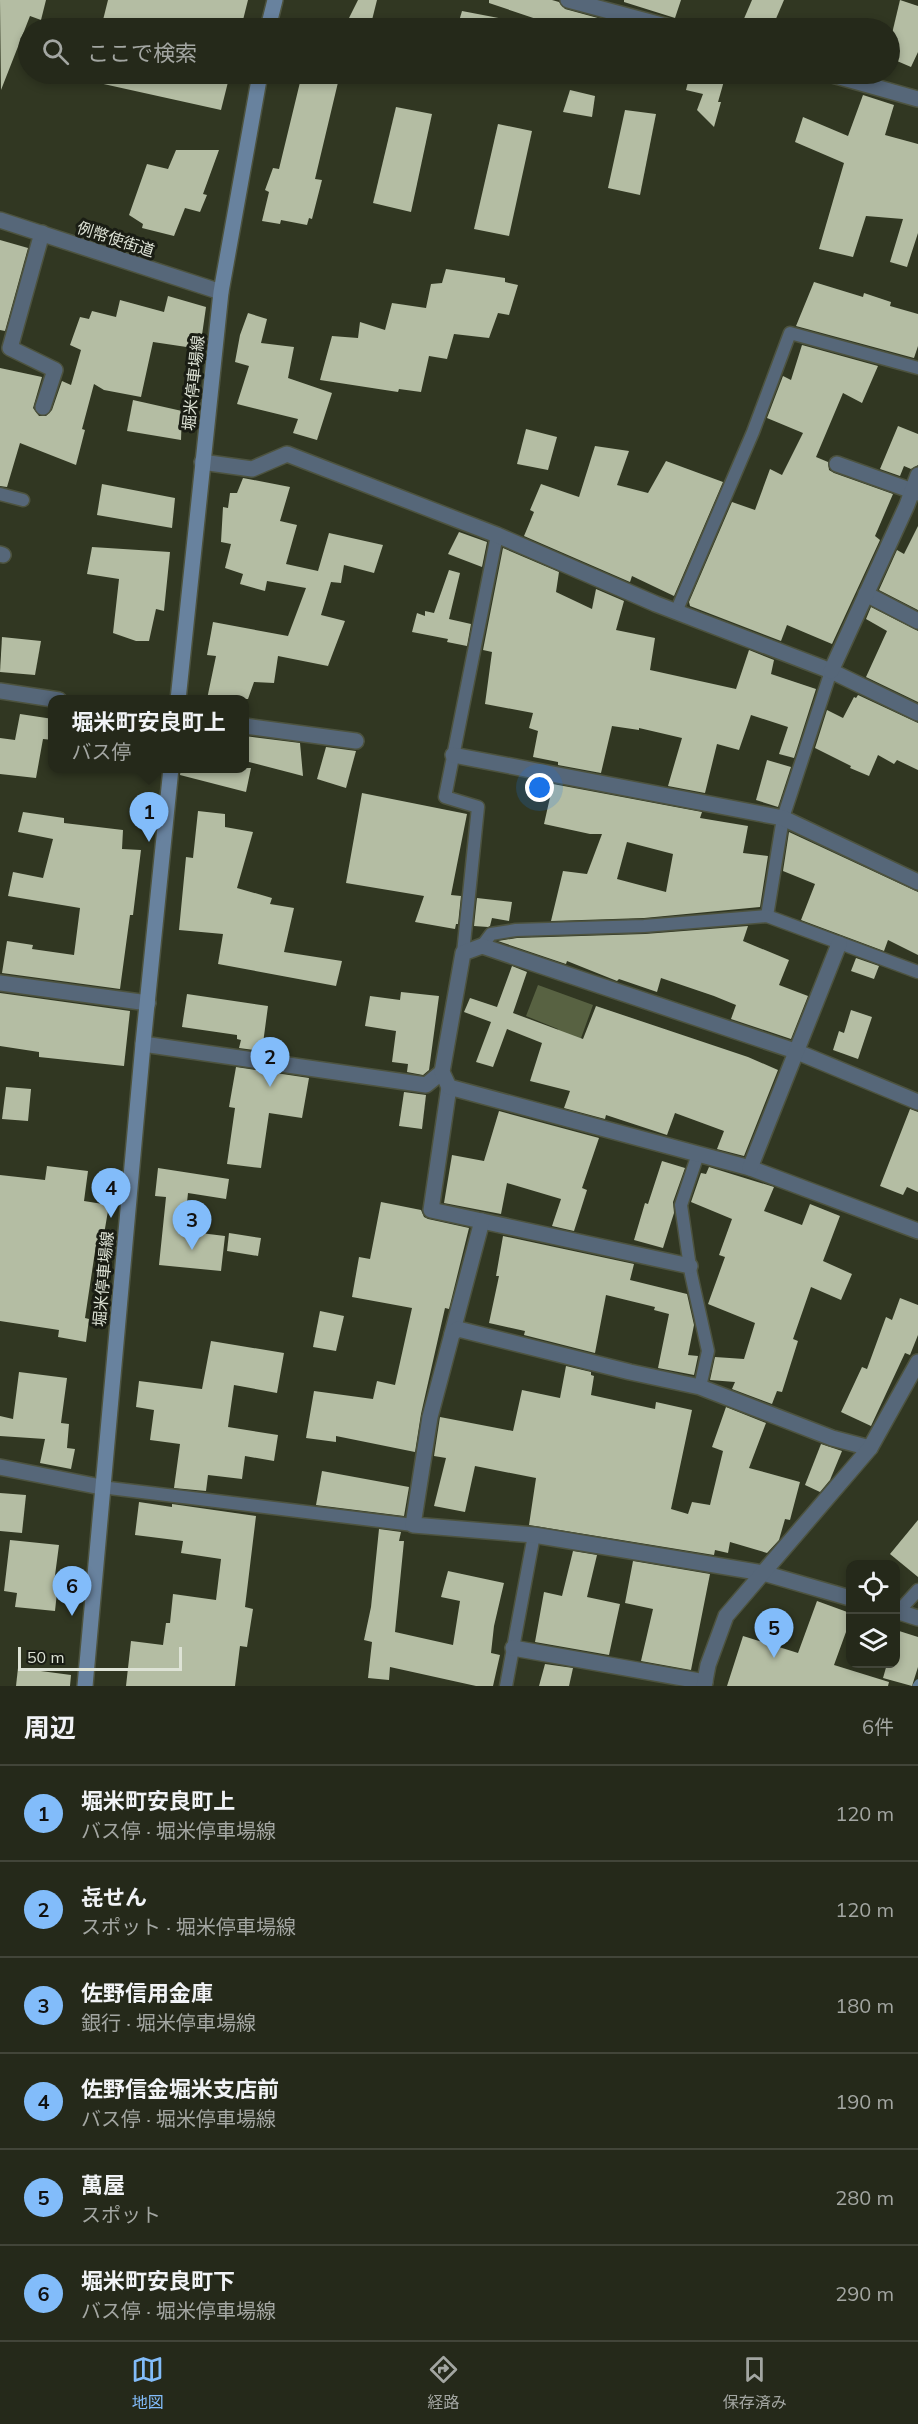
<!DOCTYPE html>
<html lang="ja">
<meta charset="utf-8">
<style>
body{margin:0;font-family:Mulish,"Noto Sans JP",sans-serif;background:#2d3123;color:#f1f3f6}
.controls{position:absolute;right:18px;bottom:18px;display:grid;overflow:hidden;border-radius:12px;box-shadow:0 3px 9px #0003}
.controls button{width:54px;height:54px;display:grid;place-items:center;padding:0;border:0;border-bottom:2px solid #424539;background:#25291a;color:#f1f3f6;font:30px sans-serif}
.scale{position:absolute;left:18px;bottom:15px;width:164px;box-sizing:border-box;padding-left:6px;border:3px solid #dee3d6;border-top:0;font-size:16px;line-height:21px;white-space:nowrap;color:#dee3d6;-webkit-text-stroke:4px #1a1d14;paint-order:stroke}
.you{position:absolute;left:540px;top:788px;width:21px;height:21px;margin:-15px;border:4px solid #fff;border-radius:50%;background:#1a73e8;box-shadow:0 0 0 9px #1a73e833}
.badge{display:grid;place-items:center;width:39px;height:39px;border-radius:50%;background:#82bcfa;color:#111;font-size:20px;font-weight:700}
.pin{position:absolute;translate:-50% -50px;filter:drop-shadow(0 2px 3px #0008)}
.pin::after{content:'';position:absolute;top:32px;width:21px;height:18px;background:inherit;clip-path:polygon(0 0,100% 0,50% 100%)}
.popup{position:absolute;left:48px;top:695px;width:201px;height:78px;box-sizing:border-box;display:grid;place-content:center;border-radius:12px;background:#25291a;filter:drop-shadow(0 2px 4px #0005);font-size:20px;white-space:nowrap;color:#a3a6a2}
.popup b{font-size:22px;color:#f1f3f6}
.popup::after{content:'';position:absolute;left:50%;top:100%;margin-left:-12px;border:12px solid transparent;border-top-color:#25291a}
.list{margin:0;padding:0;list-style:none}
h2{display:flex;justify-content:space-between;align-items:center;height:78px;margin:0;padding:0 24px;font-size:26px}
h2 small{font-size:20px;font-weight:400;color:#a3a6a2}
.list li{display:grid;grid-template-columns:39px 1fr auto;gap:18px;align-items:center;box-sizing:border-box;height:96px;padding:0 24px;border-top:2px solid #424539}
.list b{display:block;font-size:22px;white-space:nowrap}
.list p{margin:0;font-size:20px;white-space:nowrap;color:#a3a6a2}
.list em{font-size:20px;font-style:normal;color:#a3a6a2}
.icon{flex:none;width:33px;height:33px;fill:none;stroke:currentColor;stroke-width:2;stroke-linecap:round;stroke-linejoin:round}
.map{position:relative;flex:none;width:918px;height:1686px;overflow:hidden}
.search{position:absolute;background:#25291a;box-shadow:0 3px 9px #0003;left:18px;right:18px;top:18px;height:66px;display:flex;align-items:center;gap:15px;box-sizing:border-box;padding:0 21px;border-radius:33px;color:#a3a6a2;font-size:22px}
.sheet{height:654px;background:#25291a}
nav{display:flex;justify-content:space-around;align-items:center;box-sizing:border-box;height:84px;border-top:2px solid #424539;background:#25291a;font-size:16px;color:#a3a6a2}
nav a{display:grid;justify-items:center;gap:3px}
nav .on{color:#82bcfa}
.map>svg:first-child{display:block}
</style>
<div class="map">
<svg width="918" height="1686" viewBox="0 0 918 1686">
<rect width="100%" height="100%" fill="#313722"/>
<!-- green -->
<path fill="#586242" d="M538,985L593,1005L576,1052L554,1046L558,1029L526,1016Z"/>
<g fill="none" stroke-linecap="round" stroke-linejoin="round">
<!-- stream -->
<path stroke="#637e96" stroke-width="7" d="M916,1686L918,1683"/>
</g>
<!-- building -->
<g fill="#b4bda3" fill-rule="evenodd">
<path d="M0,0H46L41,20L30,16L1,90Z"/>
<path d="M108,0H248L241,28H101Z"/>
<path d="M358,0H377L371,24L349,18Z"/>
<path d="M489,0H552L559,2L565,9L627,26L626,28H563L489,3Z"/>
<path d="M624,0H681L675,18L624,2Z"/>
<path d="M752,0H784L772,28H740Z"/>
<path d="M900,0L918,6V52L911,67L890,58V42Z"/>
<path d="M462,11L509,20V28H457Z"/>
<path d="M91,74H230L221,110L90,81Z"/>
<path d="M302,74H340L315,179L322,180L312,219L309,218L307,225L281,220L280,224L262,221L269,192L265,190L273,168L279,169Z"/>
<path d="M690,74H726L718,102H721L714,127L697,110L703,94L686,90Z"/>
<path d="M570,90L595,96L592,117L563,112Z"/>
<path d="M863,95L894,105L885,135L918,144V233L907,267L890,262L903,219L866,216L853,257L819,249L844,163L795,142L803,117L848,136Z"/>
<path d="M396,107L432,114L411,212L373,203Z"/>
<path d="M625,110L656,114L640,195L608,188Z"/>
<path d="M498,124L532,131L509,236L474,229Z"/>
<path d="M176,150H219L203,194L207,195L200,212L185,208L174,236L142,228L143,224L129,215L147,164L168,169Z"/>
<path d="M0,240L28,248L5,331L0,330Z"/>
<path d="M446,269L505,278V282L518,285L509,315L498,313L489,338L454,334L447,359L429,356L421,392L399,389L398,392L320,380L332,336L358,338L360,322L385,330L392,303L426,308L431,284L442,283Z"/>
<path d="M814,282L863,297L864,293L891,302L890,306L918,314V346L914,358L796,326Z"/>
<path d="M168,296L206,307L200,349L153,342L141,397L104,390L94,384L82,429L85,430L76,465L20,443L7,487L0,486V368L42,377L33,408L39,416H46L52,410L62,381L71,385L81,350L70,345L80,317L89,319L92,311L116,317L120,300L164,312Z"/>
<path d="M248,313L267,319L261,343L294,347L288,378L332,393L317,440L293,433L298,419L237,404L249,366L235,362L240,335Z"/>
<path d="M802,345L878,366L862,403L843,393L816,457L828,462L829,470L834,473L893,494L875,536L880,540L832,644L787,625L781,641L690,606L689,602L732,502L755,510L770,469L782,475L803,433L767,418L783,376L791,380Z"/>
<path d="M133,400L182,411L181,440L127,431Z"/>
<path d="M898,426L918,434V465L911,469L904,466L900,476L880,469Z"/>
<path d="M526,429L557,437L548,470L517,464Z"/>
<path d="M595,446L629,451L617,485L648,493L666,461L723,482L674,596L632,576L630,582L524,536L534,512L530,510L541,484L579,497Z"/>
<path d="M243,478L290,487L280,521L297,525L286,564L318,571L329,533L383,545L374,573L344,565L341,583L331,582L321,615L345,621L328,666L278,656L274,683L254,682L248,699H207L216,656L207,655L213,622L288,636L306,588L267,581L265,591L240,584L243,574L225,568L231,544L221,542L223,507L228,508L230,493H237Z"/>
<path d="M102,484L175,498L172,528L97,515Z"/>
<path d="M918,526V610L879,590L897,550L904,554Z"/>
<path d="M459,532L487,542L482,567L448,554Z"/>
<path d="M92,547L170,552L164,611L156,609L149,641H136L113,633L119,579L87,574Z"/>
<path d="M503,548L559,572L556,592L592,609L596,589L624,601L616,630L655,638L650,670L736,689L749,650L774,660L771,674L816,689L794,758L779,754L788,727L751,715L739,750L717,744L705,793L668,786L682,738L639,728V730L612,726L601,773L558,765V762L533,757L538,731L529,728L533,713L485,704L492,652L483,650Z"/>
<path d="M449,570L460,573L449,619L471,624L467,646L447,642L448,639L412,632L417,613L425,616V611L434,613Z"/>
<path d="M871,607L918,631V702L866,677L887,631L866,619Z"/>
<path d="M2,637L41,641L35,675L0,672Z"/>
<path d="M858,695L918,723V770L897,760L894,764L878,755L869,776L850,768L851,766L815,748L827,710L843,718L854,697L856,698Z"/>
<path d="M20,714L53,719V740L43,739L36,778L0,774V738L15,740Z"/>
<path d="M245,736L300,743L303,776L245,761Z"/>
<path d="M326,747L356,751L346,788L317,779Z"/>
<path d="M767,760L791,767L778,807L756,800Z"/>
<path d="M181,768H251L246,792L180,775Z"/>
<path d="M553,784L702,812L700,818L748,826L743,853L768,856L760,907L644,918L551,921L563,871L587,874L602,834H590L544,824ZM627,842L673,854L666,892L617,879Z"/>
<path d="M362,793L467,814L451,895L461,896L458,924H456L455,929L415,922L424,896L346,883Z"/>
<path d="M198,811L225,814V827L253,832L237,888L272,898L270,904L294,908L284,952L342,961L336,986L218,964L223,934L179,930L186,857L193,858Z"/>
<path d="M23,812L64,818V823L123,830L122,849L141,850L133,915H130L120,989L2,973L7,941L33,945L32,949L74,955L80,908L8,896L13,872L43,878L53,839L18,832Z"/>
<path d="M789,832L918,892V955L888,940L884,951L801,920L815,884L783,871Z"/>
<path d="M477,898L512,902L509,921L492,918L490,926L488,927L474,926Z"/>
<path d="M748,926L743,941L789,960L779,985L808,996L791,1039L731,1019L736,1005L714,996L661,978L657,992L619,979L617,981L567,961L566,964L498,941L517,938L645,934Z"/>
<path d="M856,958L879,966L874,979L851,971Z"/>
<path d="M512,966L527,972L513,1013L583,1039L596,1006L748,1057L778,1070L744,1156L717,1149L724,1131L675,1113L667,1135L606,1115L605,1119L564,1108L570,1091L530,1081L542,1043L507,1029L493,1067L476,1062L491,1022L464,1012L470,998L497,1007Z"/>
<path d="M401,992L439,996L429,1070L423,1075L407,1072L408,1064L392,1062L396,1031L365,1026L370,996L400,1000Z"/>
<path d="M0,993L130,1011L124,1066L39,1057V1052L0,1046Z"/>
<path d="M187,994L268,1006L262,1051L239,1048L241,1040L237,1039V1035L182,1027Z"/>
<path d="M851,1010L872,1017L858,1059L833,1050L839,1031L844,1033Z"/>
<path d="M236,1067L309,1078L302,1118L269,1113L261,1168L227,1164L235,1108L229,1107Z"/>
<path d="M6,1087L31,1089L28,1121L2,1119Z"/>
<path d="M404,1092L426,1095L422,1129L399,1126Z"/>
<path d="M910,1109L918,1112V1192L907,1187L903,1195L880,1186Z"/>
<path d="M499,1111L599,1138L582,1188L587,1190L574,1231L552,1226L561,1199L507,1183L501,1214L444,1203L452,1155L484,1161Z"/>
<path d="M662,1161L685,1168L673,1202L674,1213L663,1248L634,1240L645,1203L648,1204Z"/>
<path d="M47,1166L88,1171L84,1201L109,1205L102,1246L96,1245L85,1318L89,1319L86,1342L58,1337L59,1330L0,1321V1175L45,1180Z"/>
<path d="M709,1167L774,1187L764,1211L802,1225L810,1204L840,1216L823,1261L852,1274L841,1300L811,1287L793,1339L798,1341L782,1392L777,1391L772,1404L732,1389L735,1382L710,1380L715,1357L744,1359L755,1323L708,1304L725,1257L719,1255L732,1219L691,1202L701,1173L706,1174Z"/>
<path d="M158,1168L229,1179L226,1199L188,1193L184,1231L225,1236L221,1271L159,1265L166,1197L155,1196Z"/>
<path d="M381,1202L421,1210L424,1217L428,1219L469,1228L449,1309L445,1308L421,1414L415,1452L336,1436V1442L306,1438L314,1391L373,1399L377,1381L395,1385L412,1308L352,1297L359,1257L370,1259Z"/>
<path d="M229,1233L261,1238L258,1256L227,1251Z"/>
<path d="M503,1236L634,1264L630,1280L687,1294L694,1325L688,1355L698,1356L694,1375L658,1368L669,1314L654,1310L655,1307L606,1295L595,1353L524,1335L525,1331L489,1323L499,1276H496Z"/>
<path d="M900,1298L918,1305V1335L910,1355L905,1353L871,1426L841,1412L862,1367L867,1369L886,1317L892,1320Z"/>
<path d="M320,1311L344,1316L336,1351L313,1347Z"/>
<path d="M211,1341L284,1353L277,1393L234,1385L228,1427L278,1435L274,1461L245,1456L242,1479L208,1475L206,1491L174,1488L180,1444L150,1440L154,1410L136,1407L139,1381L202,1389Z"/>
<path d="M566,1366L591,1372V1375L594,1376L591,1395L655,1409L656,1402L692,1410L671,1509L688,1514L692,1502L710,1505L723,1451L712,1447L726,1407L766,1423L749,1468L800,1482L790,1520L785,1519L779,1540L767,1553L730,1542L728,1553L715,1550L714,1555L529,1525L536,1478L475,1466L465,1512L434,1506L446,1458L434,1456L440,1417L513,1431L522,1390L560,1398Z"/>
<path d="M19,1372L67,1378L61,1423L69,1424L67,1448L75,1449L71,1469L40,1463L45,1439L0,1436V1416L13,1419Z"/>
<path d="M821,1444L842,1451L830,1480L820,1492L805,1485Z"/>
<path d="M322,1471L409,1487L404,1516L316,1505Z"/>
<path d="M0,1493L26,1495L22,1533L0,1531Z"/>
<path d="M139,1502L172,1507V1504L256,1516L245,1607L253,1609L247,1647L240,1646L235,1686H126L131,1641L163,1645L166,1623H170L173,1594L216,1600L221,1559L181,1553L183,1541L135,1535Z"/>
<path d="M918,1520V1577L890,1554Z"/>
<path d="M379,1529L401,1532L399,1541H404L395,1632L453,1645L460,1601L441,1597L448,1571L504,1583L494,1626L491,1653L500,1655L493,1686H476L390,1667L389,1680L368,1678L372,1642L364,1640L371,1607Z"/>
<path d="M10,1540L59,1545L54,1583H58L55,1611L15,1607L17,1593L4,1591Z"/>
<path d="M573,1551L597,1555L587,1597L620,1604L609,1655L535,1642L544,1592L562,1596Z"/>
<path d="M633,1561L710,1574L691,1670L641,1661L653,1609L625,1603Z"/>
<path d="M817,1601L850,1613V1621L834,1665L889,1682L888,1686H727L743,1636L798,1653Z"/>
<path d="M896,1630L918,1637V1667L912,1686L883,1678L887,1664H896Z"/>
<path d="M545,1664L573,1668L569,1686H539Z"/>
<path d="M18,1668L71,1675L70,1686H16Z"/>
</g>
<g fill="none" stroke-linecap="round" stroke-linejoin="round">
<!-- service casing -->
<g stroke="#4d533f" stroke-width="15">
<g id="service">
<path d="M0,494L23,500"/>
<path d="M676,612L753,432L790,333L918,368"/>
<path d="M767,916L783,818L831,671"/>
<path d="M482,946L491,934L516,930L644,926L767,916L918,972"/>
<path d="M463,953L478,807L445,797L497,535"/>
<path d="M698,1154L681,1205L691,1274L708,1351L700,1387"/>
<path d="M101,1487L413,1525"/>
<path d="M898,1612L918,1590"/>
<path d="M506,1686L534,1535"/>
</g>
</g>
<!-- minor casing -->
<g stroke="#4d533f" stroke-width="18">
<g id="minor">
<path d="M568,0L673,28"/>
<path d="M829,74L918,99"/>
<path d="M42,233L10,348L55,370L43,407"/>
<path d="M202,462L252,469L287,454L497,535L656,604L831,671L918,713"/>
<path d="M837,464L918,493"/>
<path d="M0,554L3,555"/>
<path d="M866,594L918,621"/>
<path d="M831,671L907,505L918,475"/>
<path d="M0,691L59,700"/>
<path d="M245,726L356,741"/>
<path d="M453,755L783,818L918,882"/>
<path d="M0,983L148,1003"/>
<path d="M143,1044L426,1085L442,1072"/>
<path d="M449,1087L431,1210L690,1266"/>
<path d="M918,1102L795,1051L482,946L463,953L442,1072L449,1087L750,1168L918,1231"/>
<path d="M750,1168L839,944"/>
<path d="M452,1334L482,1221"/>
<path d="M0,1467L101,1487"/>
<path d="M850,1598L763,1573L534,1535L413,1525L430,1417L452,1334L458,1329L630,1372L700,1387L832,1438L870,1448"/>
<path d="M896,1611L918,1618"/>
<path d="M513,1648L705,1682"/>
<path d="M704,1686L708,1665L726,1616L870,1448L918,1362"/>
</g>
</g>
<!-- tertiary casing -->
<g stroke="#4d533f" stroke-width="18">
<path id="tertiary" d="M0,220L221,292"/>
</g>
<!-- secondary casing -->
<g stroke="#4d533f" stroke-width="18">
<g id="secondary">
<path d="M268,28L275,0"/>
<path d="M178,700L221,292L260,74"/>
<path d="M85,1686L143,1044L171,768"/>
</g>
</g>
<!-- service -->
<use href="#service" stroke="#566779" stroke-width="12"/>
<!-- minor -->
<use href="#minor" stroke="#566779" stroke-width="15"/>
<!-- tertiary -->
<use href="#tertiary" stroke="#566779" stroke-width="15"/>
<!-- secondary -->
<use href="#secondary" stroke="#68829e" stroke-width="15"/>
</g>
<g text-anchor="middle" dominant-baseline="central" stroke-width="6" stroke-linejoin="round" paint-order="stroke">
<!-- street labels -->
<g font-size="16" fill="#dee3d6" stroke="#1a1d14">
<text transform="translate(116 239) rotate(18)">例幣使街道</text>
<text transform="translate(193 383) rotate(-84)">堀米停車場線</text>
<text transform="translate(103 1279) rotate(-85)">堀米停車場線</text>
</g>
</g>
</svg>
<div class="controls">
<button><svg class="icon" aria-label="locate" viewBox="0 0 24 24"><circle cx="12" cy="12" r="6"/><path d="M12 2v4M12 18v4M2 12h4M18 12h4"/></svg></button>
<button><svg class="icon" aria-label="layers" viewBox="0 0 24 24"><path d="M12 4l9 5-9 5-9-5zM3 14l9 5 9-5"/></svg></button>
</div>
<div class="scale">50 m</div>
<div class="you"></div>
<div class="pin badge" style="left:149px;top:842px">1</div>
<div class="popup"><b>堀米町安良町上</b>バス停</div>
<div class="pin badge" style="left:270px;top:1087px">2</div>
<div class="pin badge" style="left:192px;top:1250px">3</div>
<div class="pin badge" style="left:111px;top:1218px">4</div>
<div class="pin badge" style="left:774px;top:1658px">5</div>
<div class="pin badge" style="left:72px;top:1616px">6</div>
<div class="search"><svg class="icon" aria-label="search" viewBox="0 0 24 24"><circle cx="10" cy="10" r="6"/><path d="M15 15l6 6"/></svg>ここで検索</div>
</div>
<section class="sheet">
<h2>周辺<small>6件</small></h2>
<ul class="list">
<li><span class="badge">1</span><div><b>堀米町安良町上</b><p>バス停 · 堀米停車場線</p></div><em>120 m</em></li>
<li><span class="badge">2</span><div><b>㐂せん</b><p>スポット · 堀米停車場線</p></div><em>120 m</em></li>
<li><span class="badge">3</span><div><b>佐野信用金庫</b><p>銀行 · 堀米停車場線</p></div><em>180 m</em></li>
<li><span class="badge">4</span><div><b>佐野信金堀米支店前</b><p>バス停 · 堀米停車場線</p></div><em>190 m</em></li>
<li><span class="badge">5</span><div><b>萬屋</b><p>スポット</p></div><em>280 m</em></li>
<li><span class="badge">6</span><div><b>堀米町安良町下</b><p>バス停 · 堀米停車場線</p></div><em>290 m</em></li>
</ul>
</section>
<nav>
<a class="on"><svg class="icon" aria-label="map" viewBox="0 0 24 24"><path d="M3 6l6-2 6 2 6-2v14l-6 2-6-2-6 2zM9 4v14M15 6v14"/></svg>地図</a>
<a><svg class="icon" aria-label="directions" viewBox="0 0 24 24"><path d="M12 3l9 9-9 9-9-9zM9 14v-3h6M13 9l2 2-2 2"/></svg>経路</a>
<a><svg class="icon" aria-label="saved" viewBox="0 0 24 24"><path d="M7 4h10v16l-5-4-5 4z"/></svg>保存済み</a>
</nav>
